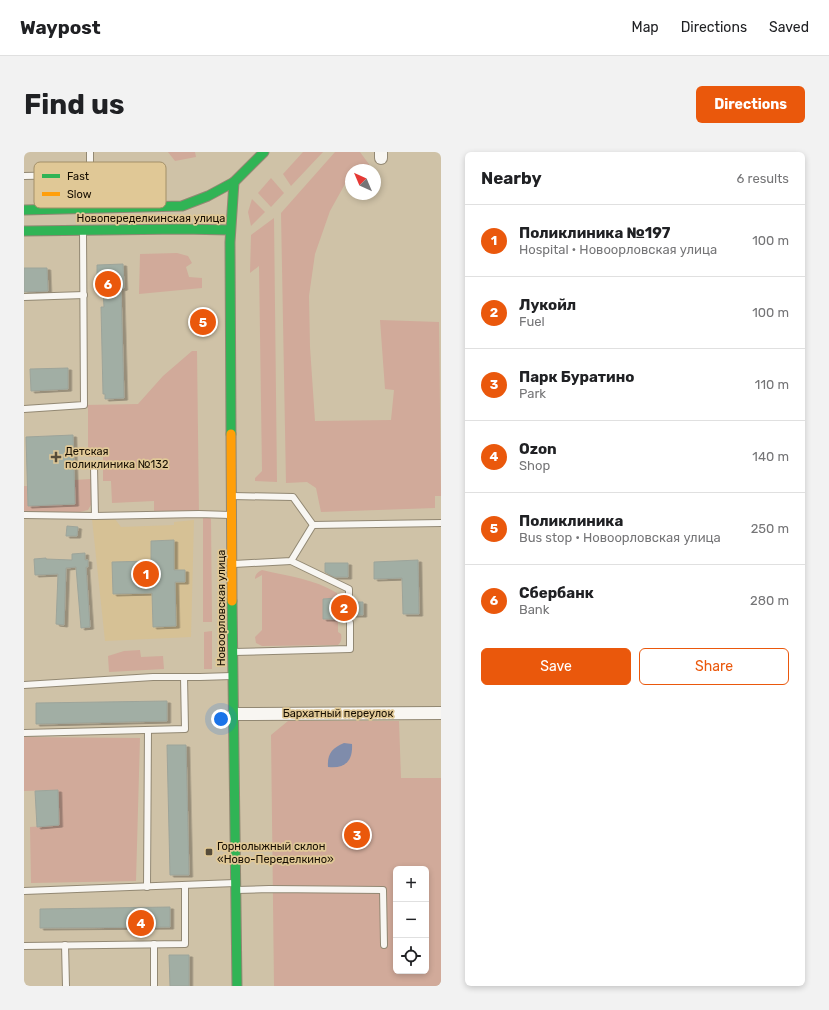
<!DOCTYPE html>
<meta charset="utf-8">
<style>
body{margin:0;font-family:Rubik,sans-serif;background:#f2f2f2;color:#202124}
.controls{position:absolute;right:12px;bottom:12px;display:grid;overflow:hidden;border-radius:6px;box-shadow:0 2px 6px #0003}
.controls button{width:36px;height:36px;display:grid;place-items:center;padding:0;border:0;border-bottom:1px solid #e0e0e0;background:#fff;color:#202124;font:20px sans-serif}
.compass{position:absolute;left:321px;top:12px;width:36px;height:36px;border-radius:50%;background:#fff;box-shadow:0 2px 6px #0003;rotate:316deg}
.you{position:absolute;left:197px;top:567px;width:14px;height:14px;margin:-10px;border:3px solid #fff;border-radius:50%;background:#1a73e8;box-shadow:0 0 0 6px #1a73e833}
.badge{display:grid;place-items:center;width:26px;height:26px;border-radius:50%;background:#ea580c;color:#fff;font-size:13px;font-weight:700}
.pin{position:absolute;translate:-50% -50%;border:2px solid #fff;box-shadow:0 1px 4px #0006}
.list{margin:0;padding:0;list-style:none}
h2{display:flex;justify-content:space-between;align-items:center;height:52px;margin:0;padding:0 16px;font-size:17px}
h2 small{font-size:13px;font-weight:400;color:#757577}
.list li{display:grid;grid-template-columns:26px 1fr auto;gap:12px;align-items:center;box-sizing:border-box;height:72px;padding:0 16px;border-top:1px solid #e0e0e0}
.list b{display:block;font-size:15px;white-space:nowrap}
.list p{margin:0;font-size:13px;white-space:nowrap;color:#757577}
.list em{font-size:13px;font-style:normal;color:#757577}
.actions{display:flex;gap:8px;padding:12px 16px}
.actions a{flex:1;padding:9px 0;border:1px solid #ea580c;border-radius:6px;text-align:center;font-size:14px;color:#ea580c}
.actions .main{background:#ea580c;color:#fff}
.icon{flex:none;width:22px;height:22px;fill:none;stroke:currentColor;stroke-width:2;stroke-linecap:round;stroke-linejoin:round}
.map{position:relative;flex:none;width:417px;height:834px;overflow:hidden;border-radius:6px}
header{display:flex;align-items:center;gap:24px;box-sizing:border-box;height:56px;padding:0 20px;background:#fff;border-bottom:1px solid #e0e0e0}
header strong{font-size:19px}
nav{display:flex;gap:22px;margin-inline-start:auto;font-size:14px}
.intro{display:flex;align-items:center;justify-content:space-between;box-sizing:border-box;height:96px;padding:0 24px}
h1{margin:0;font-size:28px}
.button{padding:10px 18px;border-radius:6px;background:#ea580c;color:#fff;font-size:14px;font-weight:700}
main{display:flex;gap:24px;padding:0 24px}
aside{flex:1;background:#fff;border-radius:6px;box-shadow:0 2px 6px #0003}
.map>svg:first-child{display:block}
</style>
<header>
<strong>Waypost</strong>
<nav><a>Map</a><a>Directions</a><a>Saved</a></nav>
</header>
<div class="intro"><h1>Find us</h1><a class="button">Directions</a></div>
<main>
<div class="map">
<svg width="417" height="834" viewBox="0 0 417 834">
<defs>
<filter id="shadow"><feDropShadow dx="3.5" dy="2" stdDeviation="0" flood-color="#0004"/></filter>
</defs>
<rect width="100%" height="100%" fill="#cfc2a7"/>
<!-- built -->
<path fill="#d6c195" d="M68,367H91L97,375L150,373V370L170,368L167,485L81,489Z"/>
<!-- green -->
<g fill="#d1aa9a" fill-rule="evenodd">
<path d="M144,0H171L172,5L151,9Z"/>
<path d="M279,0H299L267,34L259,22Z"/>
<path d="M311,0H336L347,15L342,18H327V28L321,32L306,59L291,102L285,144L286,195L291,269L367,268L370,238L361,237L356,168L415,170L417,344H411V356L297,360L292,336L283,330L262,331L257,61Z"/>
<path d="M247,26L260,41L247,55L234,41Z"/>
<path d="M228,47L241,60L227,74L224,60Z"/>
<path d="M250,66L253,330L231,329V326L238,319L235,114L226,121L227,83Z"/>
<path d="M153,101L164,104L168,111L162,115L165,125L178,126V136L115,142L116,102Z"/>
<path d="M168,199H173L175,362L130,363V349L88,351L87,329H79V305H64V256L60,253L114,252L139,224Z"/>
<path d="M67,327L68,351L64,358L56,360H0V334H3L4,354L22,353L34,344L35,353H50V328Z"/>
<path d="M179,364L185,365L187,367L188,470H179Z"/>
<path d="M238,418C264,424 290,427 313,441V445L299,447V467L314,468V480L317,482C318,487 317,490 314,493L238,494L232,491L231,485L238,478V423L231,427C231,422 234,420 238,418Z"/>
<path d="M188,479V517H180V480Z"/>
<path d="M116,498L117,505L139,504L140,517L85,520L84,504L100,499Z"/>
<path d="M264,569H375L377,626H417V834H250L247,583ZM372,717H402V819H372Z"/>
<path d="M0,585L116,586L112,729L7,731L6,675L35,673L34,638L0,639Z"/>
</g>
<!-- water -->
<path fill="#7f8cab" d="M320,591L328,592C329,609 321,617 304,615C303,602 308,596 320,591Z"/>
<!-- building -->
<g fill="#a1aea4" stroke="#9da49a" filter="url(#shadow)">
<path d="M99,112L100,136L97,137L100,246L81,247V242H79L77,155H80L79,137H73V113Z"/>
<path d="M0,116H23L24,139L0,140Z"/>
<path d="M44,216V237L7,239L6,217Z"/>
<path d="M49,283L51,352L4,354L2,285Z"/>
<path d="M43,374L54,375L53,384H42Z"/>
<path d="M150,388V418H161V430H151L152,474L129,475L128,441L89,442L88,410L127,409V389Z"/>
<path d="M61,401V408H64V415H62L66,475L57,476L52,415L42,416L40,473L32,472L34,422L11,423L10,407L22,406V407L48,408V402Z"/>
<path d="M394,408L395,462H379L378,426L350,427V410Z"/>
<path d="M301,411H324V425H310L301,420Z"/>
<path d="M311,446V450H320L321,453L325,454H328L330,450H339V463H311V467H299V447Z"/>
<path d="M143,549V569L12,572V551Z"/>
<path d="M143,593H162L165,723H146Z"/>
<path d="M34,638L35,673L13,675L11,639Z"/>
<path d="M146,755V775L16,776V757Z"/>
<path d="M145,803H165V834H146Z"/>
</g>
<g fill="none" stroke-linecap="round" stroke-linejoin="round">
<!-- lane casing -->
<g stroke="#928873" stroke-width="8">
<g id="lane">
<path d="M66,0V22"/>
<path d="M0,24L90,22C102,29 100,42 100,54"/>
<path d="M0,145L60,143"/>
<path d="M0,257L60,253L59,79"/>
<path d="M70,315L71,364"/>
<path d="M208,344L269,345L289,373L267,409L210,412"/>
<path d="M0,363L71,364L175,362L206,363"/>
<path d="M289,373L417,371"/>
<path d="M267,409L325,437V450"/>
<path d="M210,500L326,497V471"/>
<path d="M0,533L129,525H176L208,524"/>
<path d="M0,581L161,577L160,525"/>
<path d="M123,735L124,578"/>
<path d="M213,738L245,737L359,738L360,793"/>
<path d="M0,739L211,731"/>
<path d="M130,792V834"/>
<path d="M41,793L42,834"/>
<path d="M0,794L161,792V733"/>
</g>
</g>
<!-- street casing -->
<g stroke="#928873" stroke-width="14">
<g id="street">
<path d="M357,6V0"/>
<path d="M210,562L417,561"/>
</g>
</g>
<!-- fast casing -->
<g stroke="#928873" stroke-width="11">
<g id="fast">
<path d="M0,58L158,54L184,44L210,30L240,0"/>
<path d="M0,79L158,77L206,78"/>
<path d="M207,282L206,90L210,30"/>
<path d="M208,449L213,834"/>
</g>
</g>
<!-- slow casing -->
<g stroke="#928873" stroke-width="11">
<path id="slow" d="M207,282L208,449"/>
</g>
<!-- lane -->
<use href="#lane" stroke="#f8f6f2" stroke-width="6"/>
<!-- street -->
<use href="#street" stroke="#f8f6f2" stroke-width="12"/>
<!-- fast -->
<use href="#fast" stroke="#30b455" stroke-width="9"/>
<!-- slow -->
<use href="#slow" stroke="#ff9f0a" stroke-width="9"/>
</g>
<!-- markers -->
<g fill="#564c3a" stroke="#e0c896" stroke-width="1.5">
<path d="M30 299h4v4h4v4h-4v4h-4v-4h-4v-4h4z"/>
<rect x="181" y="696" width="8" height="8" rx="2"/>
</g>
<g text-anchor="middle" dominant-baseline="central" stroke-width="3.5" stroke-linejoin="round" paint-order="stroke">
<!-- street labels -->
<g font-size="11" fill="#150d00" stroke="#e0c896">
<text x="127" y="66">Новопеределкинская улица</text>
<text transform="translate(197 456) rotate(-90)">Новоорловская улица</text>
<text x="314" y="561">Бархатный переулок</text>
</g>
<!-- poi labels -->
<g font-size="11" fill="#150d00" stroke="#e0c896" text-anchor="start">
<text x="41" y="299">Детская<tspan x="41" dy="13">поликлиника №132</tspan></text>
<text x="193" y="694">Горнолыжный склон<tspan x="193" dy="13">«Ново-Переделкино»</tspan></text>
</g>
</g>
<!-- legend -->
<rect x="10" y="10" width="132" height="46" rx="6" fill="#e0c896" stroke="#a39069" stroke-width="1"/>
<rect x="18" y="22" width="18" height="4" fill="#30b455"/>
<rect x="18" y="40" width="18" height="4" fill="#ff9f0a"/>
<g font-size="11" fill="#150d00">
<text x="43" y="28">Fast</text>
<text x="43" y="46">Slow</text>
</g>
</svg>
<div class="controls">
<button>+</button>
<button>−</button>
<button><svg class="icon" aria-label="locate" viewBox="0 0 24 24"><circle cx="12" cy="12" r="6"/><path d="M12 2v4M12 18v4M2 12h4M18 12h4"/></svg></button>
</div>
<svg class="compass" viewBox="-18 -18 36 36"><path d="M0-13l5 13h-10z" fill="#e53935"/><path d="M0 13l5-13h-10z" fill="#757577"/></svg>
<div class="you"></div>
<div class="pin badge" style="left:122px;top:422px">1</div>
<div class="pin badge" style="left:320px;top:456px">2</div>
<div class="pin badge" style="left:333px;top:683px">3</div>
<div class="pin badge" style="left:117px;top:771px">4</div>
<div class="pin badge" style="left:179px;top:170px">5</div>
<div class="pin badge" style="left:84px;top:132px">6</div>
</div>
<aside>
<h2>Nearby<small>6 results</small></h2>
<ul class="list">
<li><span class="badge">1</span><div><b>Поликлиника №197</b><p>Hospital · Новоорловская улица</p></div><em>100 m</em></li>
<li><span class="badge">2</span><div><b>Лукойл</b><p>Fuel</p></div><em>100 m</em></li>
<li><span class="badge">3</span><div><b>Парк Буратино</b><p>Park</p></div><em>110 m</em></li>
<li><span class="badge">4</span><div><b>Ozon</b><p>Shop</p></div><em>140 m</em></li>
<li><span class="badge">5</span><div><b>Поликлиника</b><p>Bus stop · Новоорловская улица</p></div><em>250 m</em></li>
<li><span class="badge">6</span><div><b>Сбербанк</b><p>Bank</p></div><em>280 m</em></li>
</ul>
<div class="actions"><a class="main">Save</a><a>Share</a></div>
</aside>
</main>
